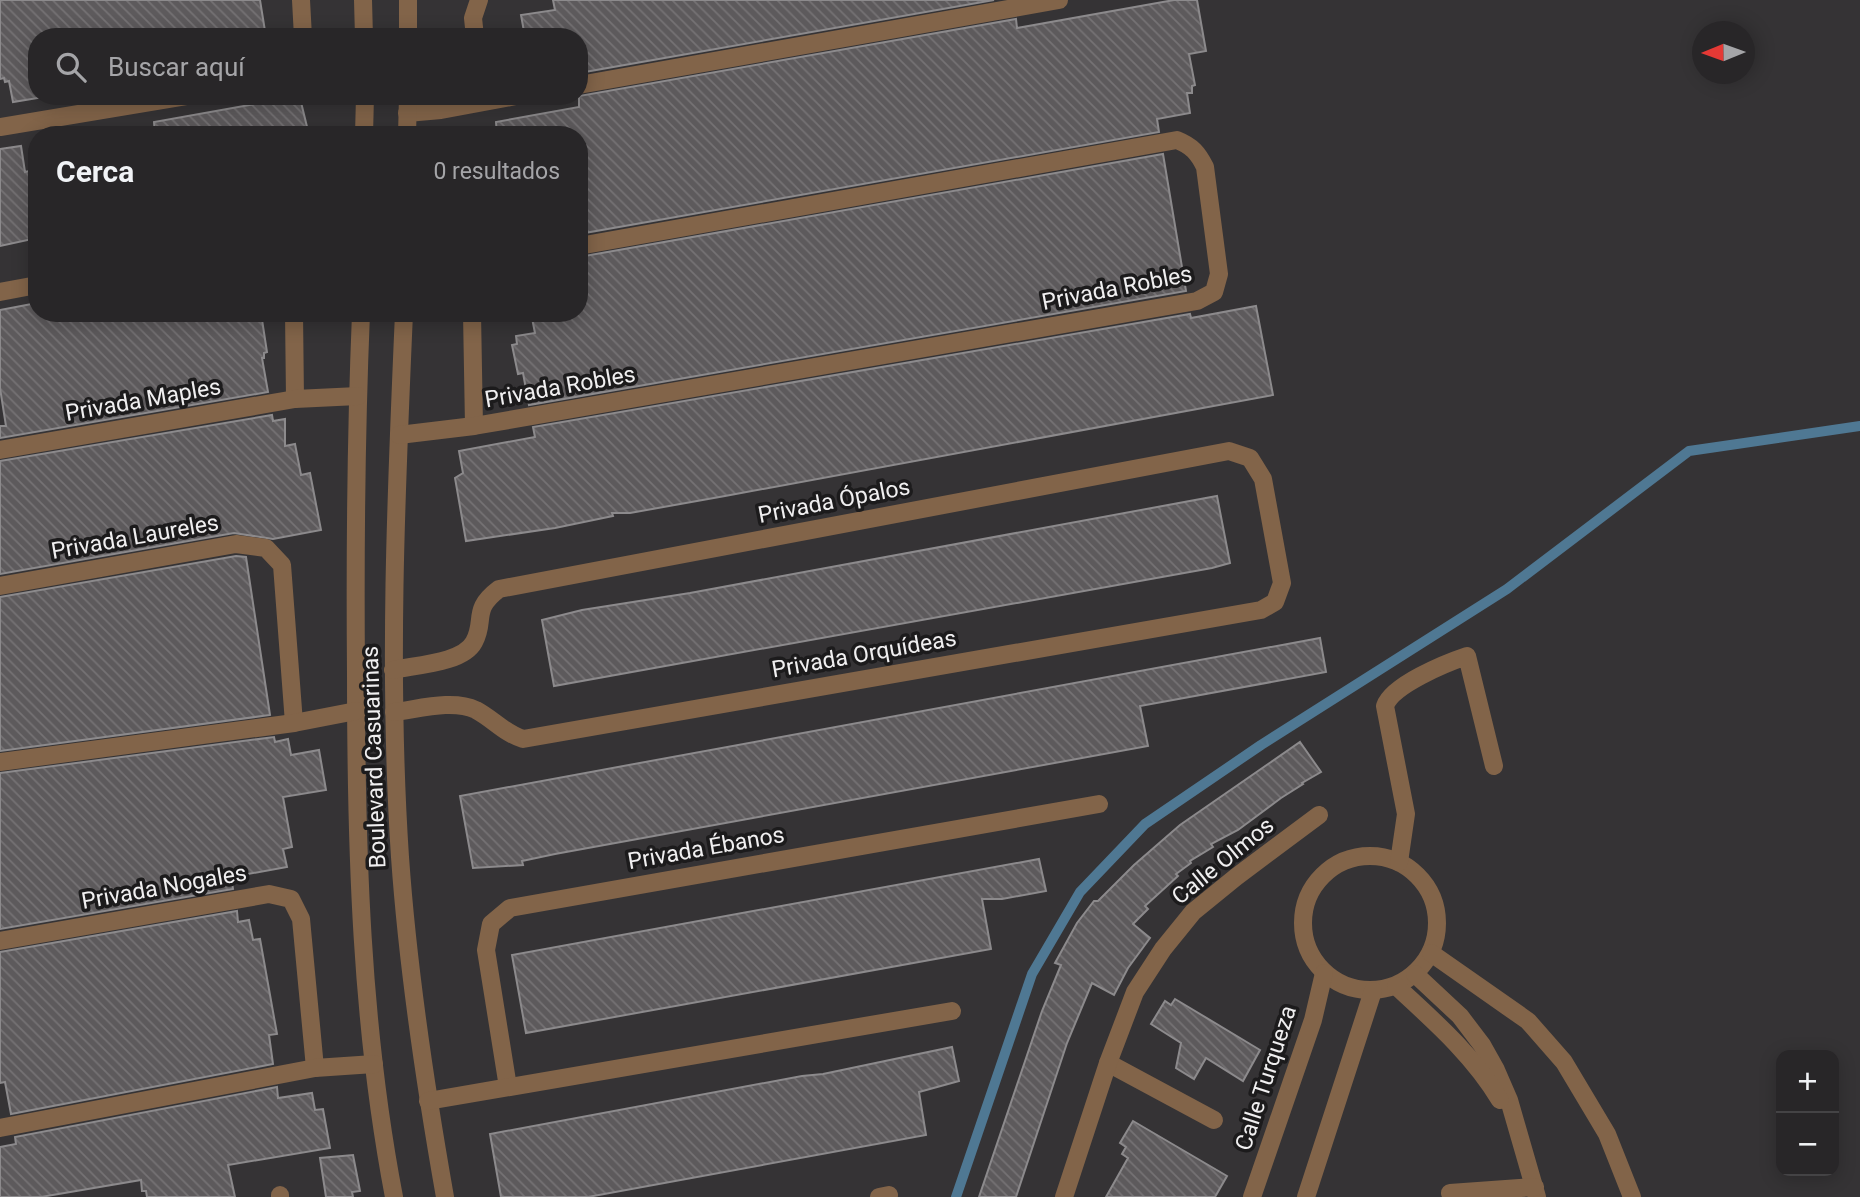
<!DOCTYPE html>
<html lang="es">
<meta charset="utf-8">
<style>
body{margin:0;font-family:Roboto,sans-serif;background:#343234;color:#f1f3f6}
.controls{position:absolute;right:21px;bottom:21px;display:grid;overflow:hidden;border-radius:14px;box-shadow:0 4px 18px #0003}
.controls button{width:63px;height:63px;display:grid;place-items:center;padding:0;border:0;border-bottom:2px solid #444345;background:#282628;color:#f1f3f6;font:35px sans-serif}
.compass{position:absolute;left:1692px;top:21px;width:63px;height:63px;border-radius:50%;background:#282628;box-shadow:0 4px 18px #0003;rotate:269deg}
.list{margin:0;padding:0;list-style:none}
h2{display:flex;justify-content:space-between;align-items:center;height:91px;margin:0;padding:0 28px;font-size:30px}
h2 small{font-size:23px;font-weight:400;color:#a5a5a8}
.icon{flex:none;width:38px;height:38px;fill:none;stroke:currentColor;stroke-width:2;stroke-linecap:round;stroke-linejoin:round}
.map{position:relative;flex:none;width:1860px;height:1197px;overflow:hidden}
.search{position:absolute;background:#282628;box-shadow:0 4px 18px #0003;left:28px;top:28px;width:560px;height:77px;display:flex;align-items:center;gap:18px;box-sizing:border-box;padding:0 24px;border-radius:28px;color:#a5a5a8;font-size:26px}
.panel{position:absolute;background:#282628;box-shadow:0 4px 18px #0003;left:28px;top:126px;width:560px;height:196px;border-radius:28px}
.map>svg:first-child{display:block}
</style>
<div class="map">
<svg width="1860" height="1197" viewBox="0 0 1860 1197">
<defs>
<pattern id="building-back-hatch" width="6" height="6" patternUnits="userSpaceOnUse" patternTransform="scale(1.75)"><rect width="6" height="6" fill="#5d5a5c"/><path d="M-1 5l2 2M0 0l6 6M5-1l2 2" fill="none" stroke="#757274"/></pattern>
</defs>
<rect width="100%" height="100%" fill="#353335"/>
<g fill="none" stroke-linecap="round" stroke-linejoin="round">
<!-- stream -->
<path stroke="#4f7893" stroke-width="10" d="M956,1197L1032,974L1080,892L1145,824L1261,745L1507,589L1689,451L1860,426"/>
</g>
<!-- building -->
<g fill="url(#building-back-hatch)" stroke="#8c8a8c" stroke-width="2">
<path d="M0,0H260L265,31L261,32V37H37L36,83L38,98L13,102L9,81L5,82L4,78L0,79Z"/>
<path d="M553,0H994L579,73V37H525L521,15L555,10Z"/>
<path d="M1174,0H1197L1206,51L1189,54L1195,85L1192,86V93H1187L1190,113L1157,119L1159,132L579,234V135H497L496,122L579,107V96L1016,19L1017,28Z"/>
<path d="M300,98L309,135H155L154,122L255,104Z"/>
<path d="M21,146L25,172L34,170L37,184V238L0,246V149Z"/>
<path d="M1163,154L1186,291L529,405L523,373L518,374L512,345L517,344L516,336L535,333L531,313H579V257Z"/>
<path d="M37,303V313H261L267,352L264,353V358H262L268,392L0,438V426H6L0,388V310Z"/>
<path d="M1256,306L1273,395L725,496L630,513H612L613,516L555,528L466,541L455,478L463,473L459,451L535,437L533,427L1190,314L1191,318Z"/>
<path d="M272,415L273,421L285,419V446L295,444L301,475L310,473L321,530L273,539L234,533L0,574V461Z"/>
<path d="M1217,496L1230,563L1212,568L554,686L542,620L582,610L690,593Z"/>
<path d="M236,556L246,557L270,715L0,751V597Z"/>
<path d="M1320,638L1326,672L1140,706L1148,746L555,854L522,861L523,865L473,868L460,796Z"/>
<path d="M274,737L275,742L288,739L291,755L319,750L326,790L283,797L292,847L283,849L287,867L231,877L233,889L0,929V773Z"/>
<path d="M1300,742L1321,772L1302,783L1303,784L1281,798L1238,830L1211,844L1213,847L1190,861L1191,863L1176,874L1178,876L1145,906L1148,909L1133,924L1150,938L1128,968L1114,995L1092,983L1067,1043L1016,1197H979L1042,1011L1061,965L1055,963L1077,923L1094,901H1098L1134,865L1180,825Z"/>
<path d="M1039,859L1046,891L1002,899H982L991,949L526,1033L512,955Z"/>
<path d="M237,911L238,922L249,920L253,940L260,939L277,1034L269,1035L273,1064L11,1114L5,1082L0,1083V952Z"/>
<path d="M1175,999L1260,1050L1243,1081L1206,1058L1194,1079L1176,1068L1181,1043L1151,1024L1165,1001L1171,1005Z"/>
<path d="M952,1047L959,1081L919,1092L926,1135L588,1197H501L490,1134L802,1076L823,1074Z"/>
<path d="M277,1087L278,1098L312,1093L315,1110L323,1109L330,1148L228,1165L235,1197H147L146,1191H142L141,1180L41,1197H0V1147L16,1144L15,1137Z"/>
<path d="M1133,1121L1227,1176L1215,1197H1106L1128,1158L1122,1154L1126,1147L1120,1143Z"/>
<path d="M353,1155L360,1191L352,1192L353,1197H326L320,1158Z"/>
</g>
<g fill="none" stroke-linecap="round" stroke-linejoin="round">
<!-- minor -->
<g stroke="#826449" stroke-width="18">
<path d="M301,0L303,37"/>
<path d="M363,0L364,37"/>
<path d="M408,37V0"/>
<path d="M475,37L473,18L479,0"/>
<path d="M579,85L1059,0"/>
<path d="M407,113L441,110L516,96"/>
<path d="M0,127L186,96"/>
<path d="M364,135L365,96"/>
<path d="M407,135L408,96"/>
<path d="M0,292L37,285"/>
<path d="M294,313L295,399"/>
<path d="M361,313C356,433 355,554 356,674C356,849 361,1025 394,1197"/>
<path d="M404,313C396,494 388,676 400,857C408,971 425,1084 445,1197"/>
<path d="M472,313L474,426"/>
<path d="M399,435L474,426L1197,301L1214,292L1219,274L1205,167C1198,153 1192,146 1177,140L579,246"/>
<path d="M0,450L295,399L358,396"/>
<path d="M0,586L236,544L266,548L282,565L294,723"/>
<path d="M393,670C416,665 463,663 474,642C486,620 471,610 499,589L1229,451L1250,458L1263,479L1282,583L1275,602L1261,610L523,739C504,733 493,719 476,710C453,699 419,709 394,712"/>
<path d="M0,762L294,723L356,711"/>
<circle cx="1370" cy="923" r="67"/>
<path d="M1399,862L1406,814L1385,706C1392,685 1446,663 1467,656L1494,766"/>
<path d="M0,941L269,894L291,899L301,919L315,1068"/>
<path d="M1431,953L1528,1021L1564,1062L1607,1134L1632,1197"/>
<path d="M1415,974L1460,1016L1482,1045L1496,1070L1509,1100L1537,1197"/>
<path d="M1396,986C1434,1021 1473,1055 1500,1100"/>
<path d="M1108,1063L1214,1120"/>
<path d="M508,1087L486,950L491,924L510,908L1099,804"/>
<path d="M428,1101L952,1011"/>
<path d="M0,1128L315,1068L374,1064"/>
<path d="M1450,1193L1535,1187"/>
<path d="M280,1195V1197"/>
<path d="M879,1197L889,1195"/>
<path d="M1064,1197L1108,1063L1135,992L1163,949L1193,912L1236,877L1319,815"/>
<path d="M1252,1197L1313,1020L1324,973"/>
<path d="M1306,1197L1373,991"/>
</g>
</g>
<g text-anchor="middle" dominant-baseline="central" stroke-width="7" stroke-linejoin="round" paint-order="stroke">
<!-- street labels -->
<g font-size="23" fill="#f0eff0" stroke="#1c1b1c">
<text transform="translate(1117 288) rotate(-11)">Privada Robles</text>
<text transform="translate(560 387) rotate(-10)">Privada Robles</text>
<text transform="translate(143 400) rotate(-10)">Privada Maples</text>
<text transform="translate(834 501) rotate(-11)">Privada Ópalos</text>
<text transform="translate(135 537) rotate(-10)">Privada Laureles</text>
<text transform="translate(864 654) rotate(-10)">Privada Orquídeas</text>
<text transform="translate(374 757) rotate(-92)">Boulevard Casuarinas</text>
<text transform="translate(706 848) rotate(-10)">Privada Ébanos</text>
<text transform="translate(1223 861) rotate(-39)">Calle Olmos</text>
<text transform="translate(164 887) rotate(-10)">Privada Nogales</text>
<text transform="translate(1266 1078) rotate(-72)">Calle Turqueza</text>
</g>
</g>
</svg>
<div class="controls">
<button>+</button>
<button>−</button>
</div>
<svg class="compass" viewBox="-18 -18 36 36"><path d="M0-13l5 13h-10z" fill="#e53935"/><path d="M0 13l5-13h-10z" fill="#a5a5a8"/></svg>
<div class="search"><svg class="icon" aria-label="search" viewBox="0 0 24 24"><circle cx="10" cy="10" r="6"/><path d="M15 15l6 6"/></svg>Buscar aquí</div>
<section class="panel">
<h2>Cerca<small>0 resultados</small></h2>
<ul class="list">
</ul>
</section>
</div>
